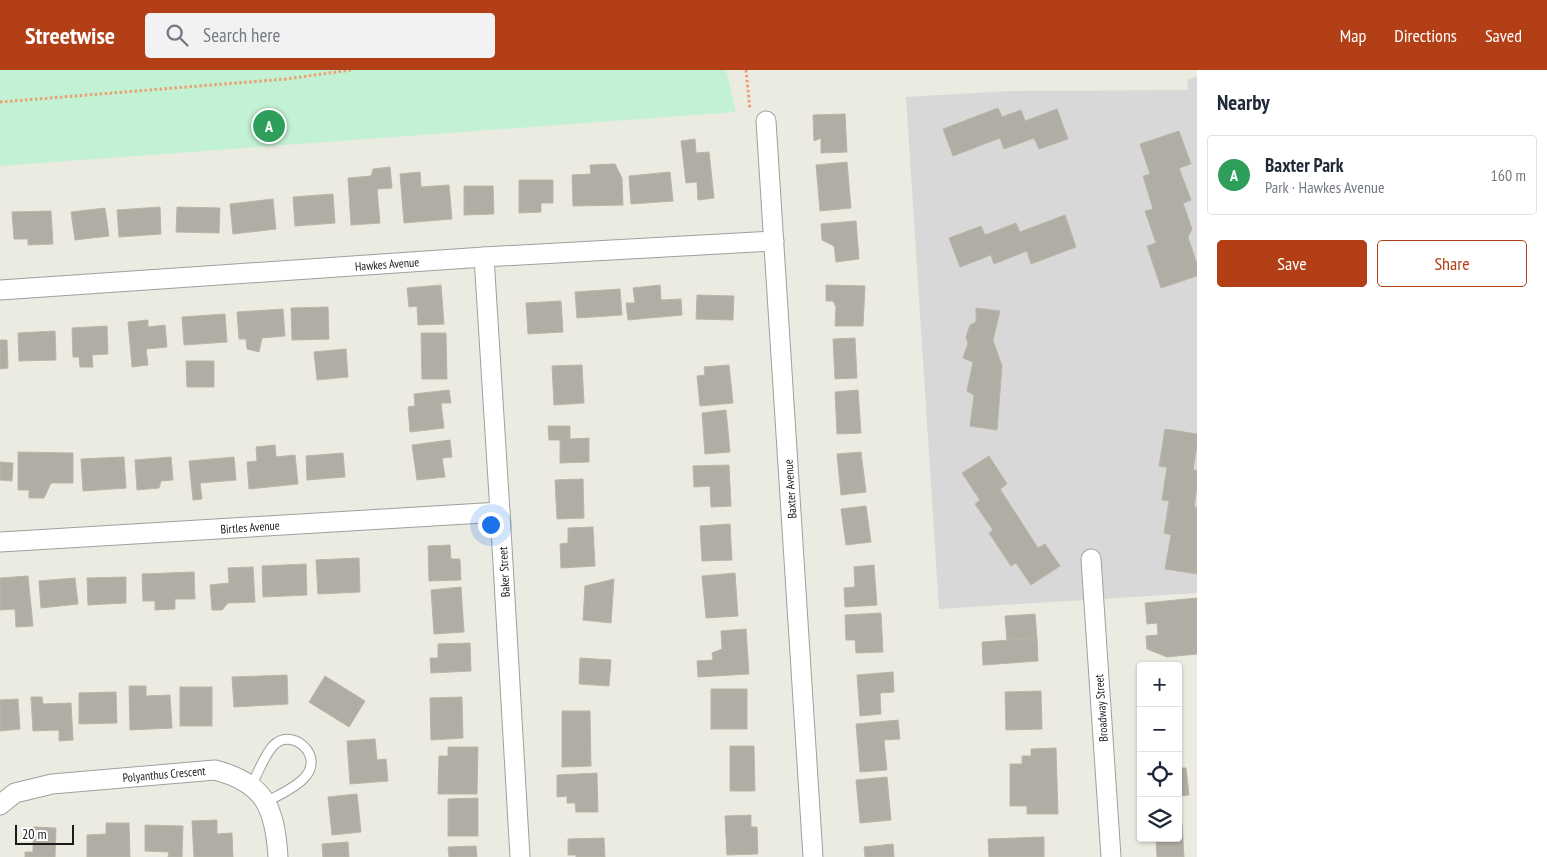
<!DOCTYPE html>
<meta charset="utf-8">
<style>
body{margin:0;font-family:"PT Sans Narrow",sans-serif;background:#f2f2f3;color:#1f2937}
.controls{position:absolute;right:15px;bottom:15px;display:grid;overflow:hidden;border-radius:5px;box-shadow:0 1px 4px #0004}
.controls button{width:45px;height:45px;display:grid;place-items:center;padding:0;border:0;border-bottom:1px solid #e0e1e3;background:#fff;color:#1f2937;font:25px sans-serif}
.scale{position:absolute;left:15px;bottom:12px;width:59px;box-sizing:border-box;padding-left:5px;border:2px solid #1b1b1b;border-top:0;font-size:14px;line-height:18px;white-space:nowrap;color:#1b1b1b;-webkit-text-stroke:4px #fff;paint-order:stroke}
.you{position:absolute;left:490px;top:454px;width:18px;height:18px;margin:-12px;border:4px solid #fff;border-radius:50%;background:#1a73e8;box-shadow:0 0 0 8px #1a73e833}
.badge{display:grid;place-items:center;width:32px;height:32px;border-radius:50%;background:#b23f15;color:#fff;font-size:16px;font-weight:700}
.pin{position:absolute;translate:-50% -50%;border:2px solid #fff;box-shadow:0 1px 5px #0006}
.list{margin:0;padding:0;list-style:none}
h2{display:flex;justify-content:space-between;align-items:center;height:65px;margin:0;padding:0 20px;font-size:21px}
h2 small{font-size:16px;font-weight:400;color:#747a83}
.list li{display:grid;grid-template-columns:32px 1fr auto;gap:15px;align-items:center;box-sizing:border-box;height:80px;margin:0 10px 10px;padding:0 10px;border:1px solid #e0e1e3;border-radius:5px}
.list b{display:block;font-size:19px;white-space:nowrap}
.list p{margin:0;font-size:16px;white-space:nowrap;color:#747a83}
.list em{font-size:16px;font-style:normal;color:#747a83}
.actions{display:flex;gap:10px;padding:15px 20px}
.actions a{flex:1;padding:11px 0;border:1px solid #b23f15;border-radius:5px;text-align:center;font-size:18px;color:#b23f15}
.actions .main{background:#b23f15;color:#fff}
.icon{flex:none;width:28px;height:28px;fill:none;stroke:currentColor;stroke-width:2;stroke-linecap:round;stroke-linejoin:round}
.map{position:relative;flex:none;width:1197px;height:787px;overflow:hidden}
header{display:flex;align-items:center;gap:30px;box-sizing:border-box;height:70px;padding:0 25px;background:#b23f15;color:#fff}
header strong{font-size:24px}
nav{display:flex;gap:28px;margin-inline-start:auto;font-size:18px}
.search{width:350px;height:45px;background:#f2f2f3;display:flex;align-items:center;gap:12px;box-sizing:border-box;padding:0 18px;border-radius:5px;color:#747a83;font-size:19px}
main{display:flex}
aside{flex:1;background:#fff}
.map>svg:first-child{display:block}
</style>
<header>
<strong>Streetwise</strong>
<div class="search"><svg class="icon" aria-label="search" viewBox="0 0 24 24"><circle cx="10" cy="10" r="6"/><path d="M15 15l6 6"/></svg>Search here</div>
<nav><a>Map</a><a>Directions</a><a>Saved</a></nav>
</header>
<main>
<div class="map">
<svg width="1197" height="787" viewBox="0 0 1197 787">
<rect width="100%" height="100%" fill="#ecebe2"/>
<!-- residential -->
<path fill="#d9d8d8" d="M1197,7V523L939,539L906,27L1008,21L1188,20L1187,10Z"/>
<!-- park -->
<path fill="#c2f2d3" d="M0,0H726L736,42L0,96Z"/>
<!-- building -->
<g fill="#b0ada5" stroke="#bbb5a6">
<path d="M998,38L1002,47L1021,40L1025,51L1057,39L1068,69L1039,79L1034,68L1004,79L1000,68L953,86L943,59Z"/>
<path d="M845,44L847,82L821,83V68L814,71L813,45Z"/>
<path d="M1179,61L1191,94L1179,98L1191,130L1183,133L1192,159L1188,167L1197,194V206L1161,218L1147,176L1156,173L1145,141L1153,139L1143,106L1150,104L1140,74Z"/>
<path d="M695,69L696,83L709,82L714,128L698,130L697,112L686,113L681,71Z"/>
<path d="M847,92L851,138L820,141L816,95Z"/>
<path d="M615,94L622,108L623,135L573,136L572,105L591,104L590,95Z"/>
<path d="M390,97L392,118L377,119L380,153L351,155L348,108L371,106L373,99Z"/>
<path d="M420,102L421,117L449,115L452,149L404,153L400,104Z"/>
<path d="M670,102L673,131L631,134L629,106Z"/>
<path d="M519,110H553V133H541V142L519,143Z"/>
<path d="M464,116H493L494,144L464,145Z"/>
<path d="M333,124L335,153L295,156L293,127Z"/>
<path d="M273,129L276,159L233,164L230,134Z"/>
<path d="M160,137L161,164L119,167L117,140Z"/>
<path d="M177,137L220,138L219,163L176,162Z"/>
<path d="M105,138L109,166L75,170L71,142Z"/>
<path d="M51,141L53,174L28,175V169H14L12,142Z"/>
<path d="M1065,145L1076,177L1031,194L1027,181L994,194L991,185L960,197L949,168L981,156L985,165L1016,153L1020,162Z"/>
<path d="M856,151L859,189L836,192L834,176L822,170L821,154Z"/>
<path d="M441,215L444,254L418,255L417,236L409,237L407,218Z"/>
<path d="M660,215L661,230L681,229L682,245L628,250L626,233H635L633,218Z"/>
<path d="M826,215L865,216L863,256H835L836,237L833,231H826Z"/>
<path d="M620,219L622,245L577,248L575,222Z"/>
<path d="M697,225L734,226L733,250L696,249Z"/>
<path d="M561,231L563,262L528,264L526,233Z"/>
<path d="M328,237L329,269L292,270L291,238Z"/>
<path d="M976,238L1000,241L993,270L1002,296L997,360L970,356L974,325L967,321L973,292L963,288L968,273L966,267L970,255L976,252Z"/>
<path d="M283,239L285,266L262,268L259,282L247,279L246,269H239L237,242Z"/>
<path d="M225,244L227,272L184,275L182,247Z"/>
<path d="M148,250V257L165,255L167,277L146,279L148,295L132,297L128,252Z"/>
<path d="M107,256L108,284L92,285L93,297H80L79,287H73L72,258Z"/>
<path d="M55,261L56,290L19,291L18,263Z"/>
<path d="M421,263H446L447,309H422Z"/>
<path d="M855,268L857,308L835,309L833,269Z"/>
<path d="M0,270H7L8,298L0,299Z"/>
<path d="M346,279L348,307L317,310L314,282Z"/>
<path d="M186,291H214V317H187Z"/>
<path d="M582,295L584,333L554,335L552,296Z"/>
<path d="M729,295L733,333L700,336L697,306L705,305L704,297Z"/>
<path d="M449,320L451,333H441L444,358L410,362L408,337L415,336L414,324Z"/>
<path d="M858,320L861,363L837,364L835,322Z"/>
<path d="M726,340L730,382L705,384L702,343Z"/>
<path d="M548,356H570V369L589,368V392L560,393V370H549Z"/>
<path d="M1165,359L1197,364V377L1193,399L1197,401V416L1194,437H1197V504L1165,499L1171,465L1164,463L1169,431L1162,430L1167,397L1159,396Z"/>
<path d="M450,370L452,387L442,388L445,407L417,410L412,375Z"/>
<path d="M275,375L276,387L295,385L298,414L249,419L247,392L257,391L256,377Z"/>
<path d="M18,382L73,383V413H51L44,428H29V420H18Z"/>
<path d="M861,382L866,422L841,425L837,384Z"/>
<path d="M343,383L345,407L307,410L306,386Z"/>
<path d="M989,386L1007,414L1000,419L1038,478L1045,474L1060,496L1031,515L1016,493L1011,496L989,463L993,460L975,434L980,430L962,403Z"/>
<path d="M124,387L126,418L83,421L81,389Z"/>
<path d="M171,387L173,410L161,411L159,418L137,420L135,390Z"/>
<path d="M234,387L236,410L200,413L202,429L193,430L189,391Z"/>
<path d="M0,392L13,393L12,411L0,410Z"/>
<path d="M729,395L731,436L711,437L710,416L694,417L693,396Z"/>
<path d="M583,409L584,448L557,449L555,410Z"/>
<path d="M866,436L871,472L846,475L841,439Z"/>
<path d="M730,454L732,490L702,491L700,456Z"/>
<path d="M593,457L595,496L561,498L560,474L568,473V458Z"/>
<path d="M450,475L451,489H460L461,510L429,511L428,476Z"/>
<path d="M359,488L360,522L318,524L316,490Z"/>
<path d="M306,494L307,525L263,527L262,496Z"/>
<path d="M874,495L877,535L845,537L844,518L855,517L854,497Z"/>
<path d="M253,497L255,532L228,533L222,540H212L210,515L229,513L228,498Z"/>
<path d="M194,502L195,529H175V539L155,540V531H143L142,504Z"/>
<path d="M735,503L738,546L706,548L702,506Z"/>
<path d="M28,506L33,556L16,557L15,539L0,540V508Z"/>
<path d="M126,507V533L88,535L87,508Z"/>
<path d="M75,508L78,534L41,538L39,511Z"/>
<path d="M614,509L611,553L583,550L585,516Z"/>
<path d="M461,517L464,562L434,564L431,520Z"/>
<path d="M1197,528V584L1167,587L1147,579L1146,566L1158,565L1157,553L1147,554L1145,533Z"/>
<path d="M881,543L883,582L856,583L855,570H846L845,545Z"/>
<path d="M1035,544L1037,568L1007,571L1005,546Z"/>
<path d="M746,559L749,604L698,607L697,591L713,590L712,583L722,579L721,561Z"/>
<path d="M1037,568L1038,591L983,595L982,572Z"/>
<path d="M470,573L471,601L431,603L430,588H438V574Z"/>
<path d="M580,588L611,590L609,616L579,614Z"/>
<path d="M893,602L894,622L880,623L881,644L860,646L857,605Z"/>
<path d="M287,605L288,634L234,637L232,607Z"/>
<path d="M325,606L365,631L349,657L309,632Z"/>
<path d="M129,616H146V626L170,625L172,658L130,660Z"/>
<rect x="180" y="617" width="32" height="39"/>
<rect x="711" y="619" width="36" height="40"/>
<path d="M1041,621L1042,659L1006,660L1005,622Z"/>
<path d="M116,622L117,653L79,654V623Z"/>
<path d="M31,627H42L43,634L71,633L73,670L59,671V660L33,661Z"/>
<path d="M462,627L463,668L431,670L430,628Z"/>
<path d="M18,629L20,659L0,661V630Z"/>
<path d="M562,641H590L591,696L562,697Z"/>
<path d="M898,650L900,669L884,670L887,700L860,702L856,654Z"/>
<path d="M375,669L377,690L386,689L388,711L350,714L347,671Z"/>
<path d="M730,676H754L755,721H730Z"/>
<path d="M448,677H478L477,724H438L439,686H448Z"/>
<path d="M1056,678L1058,744H1027V736H1010V694H1022V686H1031V679Z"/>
<path d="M1178,698H1186L1189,725L1178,726Z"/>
<path d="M597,703L598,742H576L575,733H567V726L557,727V705Z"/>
<path d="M887,707L891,750L860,753L856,710Z"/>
<path d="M357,724L361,762L332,765L328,727Z"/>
<path d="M478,728V766H448V729Z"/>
<path d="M751,745V757H757L758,784L727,785L725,746Z"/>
<path d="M217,750V764L232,763L233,787H194L192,751Z"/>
<path d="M106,753H129L130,787H87V765L106,764Z"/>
<path d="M1178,753H1182L1184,787H1157L1156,768H1178Z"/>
<path d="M145,755L183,756L182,787H168L169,782L145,781Z"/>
<path d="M33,757L56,758L55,787H25V782H33Z"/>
<path d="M1044,767V787H989L988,769Z"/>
<path d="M604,768L605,787H576V785H568V769Z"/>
<path d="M348,772L349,787H323L322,774Z"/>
<path d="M893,774L894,787H865L864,777Z"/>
<path d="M476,776L477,787H449L448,777Z"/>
</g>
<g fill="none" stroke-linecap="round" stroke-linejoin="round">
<!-- service casing -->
<g stroke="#9f9f9f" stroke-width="11">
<path id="service" d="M251,716C257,705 265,684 273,676C291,656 325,685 305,707C297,717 277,726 266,732"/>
</g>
<!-- minor casing -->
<g stroke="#9f9f9f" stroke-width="21">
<g id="minor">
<path d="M766,51L813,787"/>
<path d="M484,187L500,442L520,787"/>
<path d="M0,220L484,187L774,171"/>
<path d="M0,472L500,442"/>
<path d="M1091,489L1111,787"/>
<path d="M0,735L15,723L52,714L215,700C265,713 275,738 278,787"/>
</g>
</g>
<!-- path -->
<g stroke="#eaa074" stroke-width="3" stroke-dasharray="2.5 2.5" stroke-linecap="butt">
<path d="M746,0L750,40"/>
<path d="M0,32L286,9L351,0"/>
</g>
<!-- service -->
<use href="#service" stroke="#fff" stroke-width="9"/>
<!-- minor -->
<use href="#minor" stroke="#fff" stroke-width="19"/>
</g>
<g text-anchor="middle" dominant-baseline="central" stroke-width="4" stroke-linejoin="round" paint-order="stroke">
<!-- street labels -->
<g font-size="12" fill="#1b1b1b" stroke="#fff">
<text transform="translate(387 194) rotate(-4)">Hawkes Avenue</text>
<text transform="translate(790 419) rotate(-94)">Baxter Avenue</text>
<text transform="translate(250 457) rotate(-4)">Birtles Avenue</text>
<text transform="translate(504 502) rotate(-93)">Baker Street</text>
<text transform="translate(1101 638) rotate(-94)">Broadway Street</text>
<text transform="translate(164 704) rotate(-5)">Polyanthus Crescent</text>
</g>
</g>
</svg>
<div class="controls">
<button>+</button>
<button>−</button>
<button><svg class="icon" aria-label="locate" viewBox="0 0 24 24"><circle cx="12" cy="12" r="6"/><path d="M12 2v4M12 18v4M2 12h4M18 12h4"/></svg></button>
<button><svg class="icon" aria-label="layers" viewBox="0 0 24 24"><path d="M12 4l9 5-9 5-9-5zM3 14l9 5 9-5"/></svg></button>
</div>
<div class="scale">20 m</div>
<div class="you"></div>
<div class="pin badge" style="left:269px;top:56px;background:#2e9e5b">A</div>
</div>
<aside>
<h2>Nearby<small></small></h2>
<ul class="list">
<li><span class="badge" style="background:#2e9e5b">A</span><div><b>Baxter Park</b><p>Park · Hawkes Avenue</p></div><em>160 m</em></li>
</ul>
<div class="actions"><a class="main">Save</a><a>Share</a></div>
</aside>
</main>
